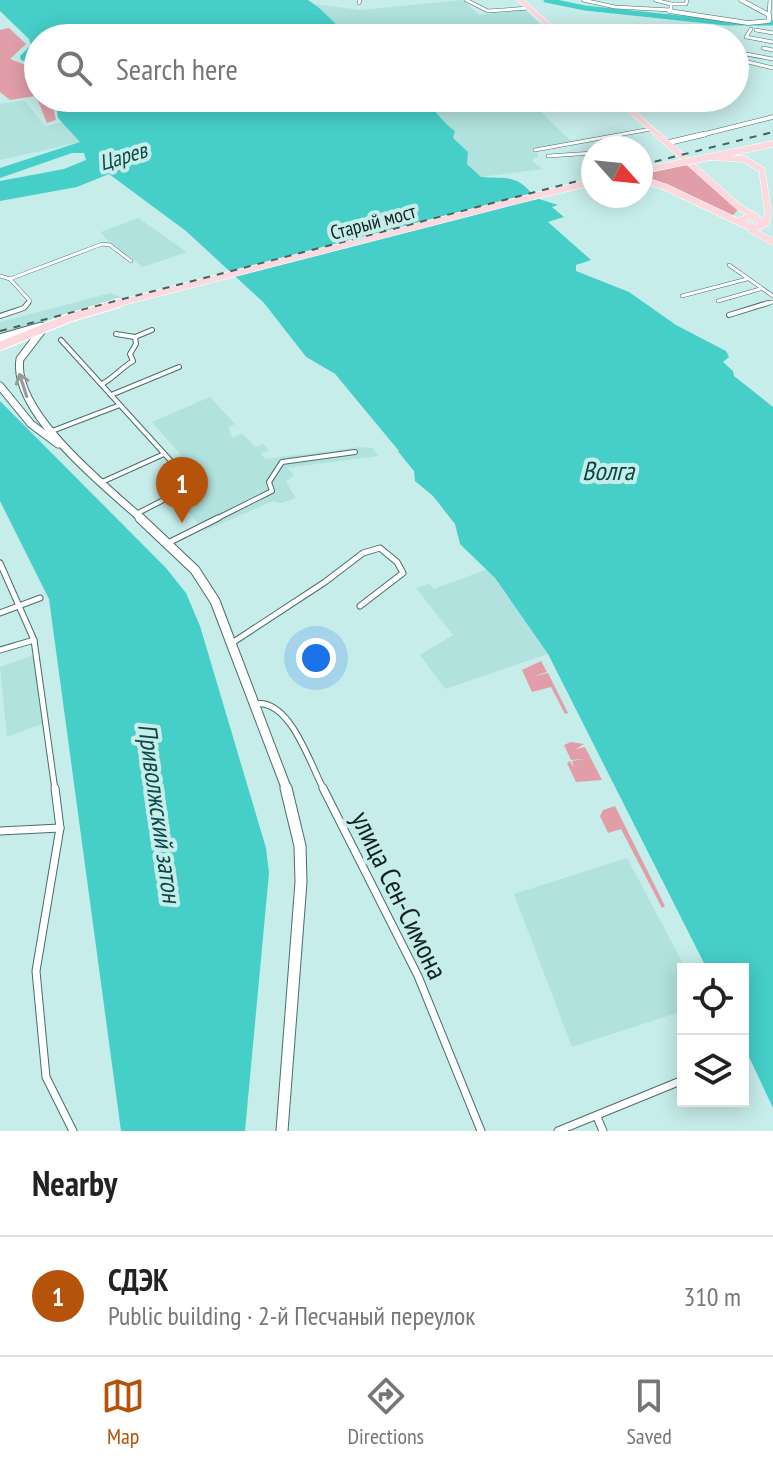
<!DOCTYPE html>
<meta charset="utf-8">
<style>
body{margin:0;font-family:"PT Sans Narrow",sans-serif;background:#f6f6f6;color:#222}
.controls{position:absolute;right:24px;bottom:24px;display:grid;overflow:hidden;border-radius:0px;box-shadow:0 4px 20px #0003}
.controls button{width:72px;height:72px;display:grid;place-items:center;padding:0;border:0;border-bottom:2px solid #e0e0e0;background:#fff;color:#222;font:40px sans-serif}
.compass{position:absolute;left:581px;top:136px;width:72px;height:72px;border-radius:50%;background:#fff;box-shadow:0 4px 20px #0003;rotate:117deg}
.you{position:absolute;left:316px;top:658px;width:28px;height:28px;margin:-20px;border:6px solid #fff;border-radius:50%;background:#1a73e8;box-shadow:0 0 0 12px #1a73e833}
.badge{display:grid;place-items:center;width:52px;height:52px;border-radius:50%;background:#b45309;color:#fff;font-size:26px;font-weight:700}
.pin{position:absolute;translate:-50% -66px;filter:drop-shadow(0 2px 4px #0008)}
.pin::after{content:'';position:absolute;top:42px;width:28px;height:24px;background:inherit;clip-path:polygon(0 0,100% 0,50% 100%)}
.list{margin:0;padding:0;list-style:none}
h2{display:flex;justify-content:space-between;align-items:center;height:104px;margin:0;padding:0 32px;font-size:34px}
h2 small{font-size:26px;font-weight:400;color:#767676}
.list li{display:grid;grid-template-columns:52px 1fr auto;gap:24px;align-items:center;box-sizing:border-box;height:120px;padding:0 32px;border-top:2px solid #e0e0e0}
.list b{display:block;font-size:30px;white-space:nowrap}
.list p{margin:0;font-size:26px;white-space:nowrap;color:#767676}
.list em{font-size:26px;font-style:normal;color:#767676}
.icon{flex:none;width:44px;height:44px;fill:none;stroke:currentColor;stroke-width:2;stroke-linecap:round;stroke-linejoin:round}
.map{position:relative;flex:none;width:773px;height:1131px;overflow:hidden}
.search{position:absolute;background:#fff;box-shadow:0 4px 20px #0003;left:24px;right:24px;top:24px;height:88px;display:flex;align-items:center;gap:20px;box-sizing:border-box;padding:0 28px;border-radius:44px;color:#767676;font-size:30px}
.sheet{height:224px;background:#fff}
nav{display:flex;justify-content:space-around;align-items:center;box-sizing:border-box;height:112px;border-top:2px solid #e0e0e0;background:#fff;font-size:22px;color:#767676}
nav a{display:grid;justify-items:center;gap:4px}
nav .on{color:#b45309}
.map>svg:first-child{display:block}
</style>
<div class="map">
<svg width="773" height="1131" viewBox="0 0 773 1131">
<rect width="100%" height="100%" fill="#c6edea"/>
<!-- built -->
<g fill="#b1e2de">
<path d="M463,0L479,15L525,9L539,23L532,27L540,33L553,34L558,38H350L314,4L360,10Z"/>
<path d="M420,98H527L572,142L535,149L538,156L532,161L543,169L481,177L467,164L468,152L453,138L455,131L435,116Z"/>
<path d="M24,100L45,126L63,122L81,142L0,160V104Z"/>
<path d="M138,218L187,252L143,267L109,243L101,232Z"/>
<path d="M111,293L123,298L0,336V322Z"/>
<path d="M210,397L235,424L228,427L233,438L242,433L255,447L263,444L269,450L261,454L265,459L361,447L373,448L378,456L287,468L294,475L286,482L296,498L281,503L273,501L204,531L181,502L207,491L176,458L181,455L152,422Z"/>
<path d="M488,569L548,654L445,689L420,655L453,635L416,588L429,584L434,589Z"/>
<path d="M34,655L44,723L7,737L0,667Z"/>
<path d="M627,858L686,969H683V1011L572,1047L514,894Z"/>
</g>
<!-- green -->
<g fill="#e19ea9">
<path d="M9,28L26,44L10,59L38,70V98H51L56,120L47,123L36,96L10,100L0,92V30Z"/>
<path d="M689,164L738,210L730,218L645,179L644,173Z"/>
<path d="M541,661L547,672L532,677L548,673L568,713L565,714L551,687L532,692L522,670Z"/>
<path d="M571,742L584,744L576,749L585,747L602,780L576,782L567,763L570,761L574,768L572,761L584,759L571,760L564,745Z"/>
<path d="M615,806L665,906L662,908L621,829L608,833L600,816L603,810Z"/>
</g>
<!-- water -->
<g fill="#46cfc9">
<path d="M0,0H308C324,10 336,25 350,38H38V66L21,60L20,56L31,45L29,39L0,11Z"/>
<path d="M55,98H420C435,107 440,121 455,131L453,138L468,152L467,164L481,177C511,179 516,174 536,198L558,205L552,207L564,217L548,222L591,260L576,265V271L629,292L676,325L726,351L729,357L723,362L733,371L734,376L773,407V1108L743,1044V969H707L548,654L495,578L460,544L455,524L433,496L415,481L414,471L335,374L306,357L263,302L186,231L109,174L77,187L0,201V181L64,169L86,160L84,153H72L0,178V168L80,142L58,118Z"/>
<path d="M0,401L166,568L186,593L200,626L266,848L269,873L245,1131H121L49,599L0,501Z"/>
</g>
<!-- pier -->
<path fill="#c6edea" d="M263,302L306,357L335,374L399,451L395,452L328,373L303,360L258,304Z"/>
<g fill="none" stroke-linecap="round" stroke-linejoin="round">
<!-- river -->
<path stroke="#46cfc9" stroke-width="5" d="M546,0L585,8L727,23H773"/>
<!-- street-far3 casing -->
<g stroke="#496d6b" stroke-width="4">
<g id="street-far3">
<path d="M466,0L488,11L529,8"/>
<path d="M583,0L615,7L671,10V4L655,0"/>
<path d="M359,3L360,0"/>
<path d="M671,4H686L687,0"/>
<path d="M769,15L770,0"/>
<path d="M751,29L746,37L773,42"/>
<path d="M756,30L773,33"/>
<path d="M763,48L773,50"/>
<path d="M735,52L773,59"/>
<path d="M748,62L773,68"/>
<path d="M535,150L651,129"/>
<path d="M548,156L593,153"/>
<path d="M729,265L773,296"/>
<path d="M0,276L10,279L30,301L26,305"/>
<path d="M10,279L102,244L110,245L131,261"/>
<path d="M682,296L747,279"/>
<path d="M718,301L760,289"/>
<path d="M761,305L773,302"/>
</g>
</g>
<!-- street-far2 casing -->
<g stroke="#496d6b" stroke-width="6">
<g id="street-far2">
<path d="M729,315L768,303"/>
<path d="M0,316L24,308L28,303"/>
<path d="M116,334L135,337"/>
<path d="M61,340L190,482L187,488L136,514"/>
<path d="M102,384C114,378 121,368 133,361L130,354L136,344L135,337L152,330"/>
<path d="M111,395L179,367"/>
<path d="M52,431L120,405"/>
<path d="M102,482L164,454"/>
<path d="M214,520L272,491L269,482L282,462L355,452"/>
</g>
</g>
<!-- street-far1 casing -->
<g stroke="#496d6b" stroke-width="7">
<g id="street-far1">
<path d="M168,543L218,518"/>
<path d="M0,563L34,640L55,790"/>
<path d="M0,613L40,598"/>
<path d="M232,643L325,582L363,553L380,548L397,562L403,573L360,606"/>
<path d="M0,650L34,640"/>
<path d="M255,704C290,698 310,764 324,790"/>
</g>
</g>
<!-- street casing -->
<g stroke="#496d6b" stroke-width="9">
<g id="street">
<path d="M55,788L60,828L36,971L46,1077L73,1131"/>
<path d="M323,788L418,976L481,1131"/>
<path d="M0,831L60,828"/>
<path d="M597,1117L603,1131"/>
<path d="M558,1131L683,1080"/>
</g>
</g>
<!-- secondary-far4 casing -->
<g stroke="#496d6b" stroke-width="5">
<g id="secondary-far4">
<path d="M669,11L748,23L769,21V15L741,0"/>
<path d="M697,136L773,117"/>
</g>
</g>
<!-- secondary-far3 casing -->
<g stroke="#496d6b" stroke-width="6">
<path id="secondary-far3" d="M667,143L705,134"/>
</g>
<!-- secondary-far2 casing -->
<g stroke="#496d6b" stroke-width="9">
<g id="secondary-far2">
<path d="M43,329L20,359C11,412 106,487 143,520"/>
<path d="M0,338L41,326"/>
<path d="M0,386L31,424L58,444"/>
</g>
</g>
<!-- secondary-far1 casing -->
<g stroke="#496d6b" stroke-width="11">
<path id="secondary-far1" d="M140,518L195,570L215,601L287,790"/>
</g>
<!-- secondary casing -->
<g stroke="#496d6b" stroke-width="13">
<path id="secondary" d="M282,1131L301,882L300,846L286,788"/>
</g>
<!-- primary-far2 casing -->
<g stroke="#fff" stroke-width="6">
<g id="primary-far2">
<path d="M520,0L563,38"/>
<path d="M617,98L659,136"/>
</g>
</g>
<!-- primary-far1 casing -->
<g stroke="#fff" stroke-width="7">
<g id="primary-far1">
<path d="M657,134L739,207L756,217"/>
<path d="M710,157L744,159L762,170L768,213L766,222"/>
<path d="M695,160L773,144"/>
<path d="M641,171L679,163"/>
<path d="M641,179L665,187L745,225"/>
<path d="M535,196L593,182"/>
<path d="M749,216L766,223L757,228L745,225L742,220Z"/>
<path d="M751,230L773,242"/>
<path d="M112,305L539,195"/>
</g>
</g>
<!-- primary casing -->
<g stroke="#fff" stroke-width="10">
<path id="primary" d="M0,346L69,318L119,303"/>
</g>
<!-- street-far3 -->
<use href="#street-far3" stroke="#fff" stroke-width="3"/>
<!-- street-far2 -->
<use href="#street-far2" stroke="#fff" stroke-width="4"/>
<!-- street-far1 -->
<use href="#street-far1" stroke="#fff" stroke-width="5"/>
<!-- street -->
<use href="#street" stroke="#fff" stroke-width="7"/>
<!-- secondary-far4 -->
<use href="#secondary-far4" stroke="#fff" stroke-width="4"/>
<!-- secondary-far3 -->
<use href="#secondary-far3" stroke="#fff" stroke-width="5"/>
<!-- secondary-far2 -->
<use href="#secondary-far2" stroke="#fff" stroke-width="7"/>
<!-- secondary-far1 -->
<use href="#secondary-far1" stroke="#fff" stroke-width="9"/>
<!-- secondary -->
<use href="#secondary" stroke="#fff" stroke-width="11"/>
<!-- primary-far2 -->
<use href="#primary-far2" stroke="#fbd9de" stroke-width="5"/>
<!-- primary-far1 -->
<use href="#primary-far1" stroke="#fbd9de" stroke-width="6"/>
<!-- primary -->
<use href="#primary" stroke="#fbd9de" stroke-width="8"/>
<!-- rail -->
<g stroke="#4a605e" stroke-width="2" stroke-dasharray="7 7" stroke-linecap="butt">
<path d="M641,165L773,132"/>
<path d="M0,331L593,177"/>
</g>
<!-- primary-bridge casing -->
<g stroke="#fff" stroke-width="7" stroke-linecap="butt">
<path id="primary-bridge" d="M679,163L695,160"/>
</g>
<!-- primary-bridge -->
<use href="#primary-bridge" stroke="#fbd9de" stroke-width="6"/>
</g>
<!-- one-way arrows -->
<defs><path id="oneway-shaft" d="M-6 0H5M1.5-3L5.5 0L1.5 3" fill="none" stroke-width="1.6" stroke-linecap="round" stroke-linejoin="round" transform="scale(2)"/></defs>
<use stroke="#959c9b" href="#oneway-shaft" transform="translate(23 385) rotate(-108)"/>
<g text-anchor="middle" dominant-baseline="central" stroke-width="8" stroke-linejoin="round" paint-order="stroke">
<!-- far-street labels -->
<g font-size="20" fill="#132221" stroke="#c6edea">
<text transform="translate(373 222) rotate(-15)">Старый мост</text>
</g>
<!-- far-water labels -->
<g font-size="22" font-style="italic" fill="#0b4846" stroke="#c6edea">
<text transform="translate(123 156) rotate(-17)">Царев</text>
</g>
<!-- water labels -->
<g font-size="26" font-style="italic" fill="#0b4846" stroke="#c6edea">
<text x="608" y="470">Волга</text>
<text transform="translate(160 813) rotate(82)">Приволжский затон</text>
</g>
<!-- near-street labels -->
<g font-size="28" fill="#132221" stroke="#c6edea">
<text transform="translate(400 895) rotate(64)">улица Сен-Симона</text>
</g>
</g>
</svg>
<div class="controls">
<button><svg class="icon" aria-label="locate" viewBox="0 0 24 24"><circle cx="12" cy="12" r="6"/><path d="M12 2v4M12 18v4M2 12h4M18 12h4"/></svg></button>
<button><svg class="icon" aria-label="layers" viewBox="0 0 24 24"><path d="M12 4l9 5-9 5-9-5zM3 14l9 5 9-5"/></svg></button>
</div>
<svg class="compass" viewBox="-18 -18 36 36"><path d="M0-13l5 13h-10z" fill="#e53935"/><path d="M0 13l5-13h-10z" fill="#767676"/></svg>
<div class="you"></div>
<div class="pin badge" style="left:182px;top:523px">1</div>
<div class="search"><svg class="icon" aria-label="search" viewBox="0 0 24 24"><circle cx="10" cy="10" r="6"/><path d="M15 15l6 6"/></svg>Search here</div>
</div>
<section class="sheet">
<h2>Nearby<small></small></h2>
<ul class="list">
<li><span class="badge">1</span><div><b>СДЭК</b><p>Public building · 2-й Песчаный переулок</p></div><em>310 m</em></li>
</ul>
</section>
<nav>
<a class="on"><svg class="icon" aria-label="map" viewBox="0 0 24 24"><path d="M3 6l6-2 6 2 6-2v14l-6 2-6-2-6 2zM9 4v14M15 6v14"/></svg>Map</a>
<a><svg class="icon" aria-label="directions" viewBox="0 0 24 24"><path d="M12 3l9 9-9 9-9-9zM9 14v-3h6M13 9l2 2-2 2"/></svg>Directions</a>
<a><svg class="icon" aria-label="saved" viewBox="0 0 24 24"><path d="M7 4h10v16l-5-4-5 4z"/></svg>Saved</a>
</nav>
